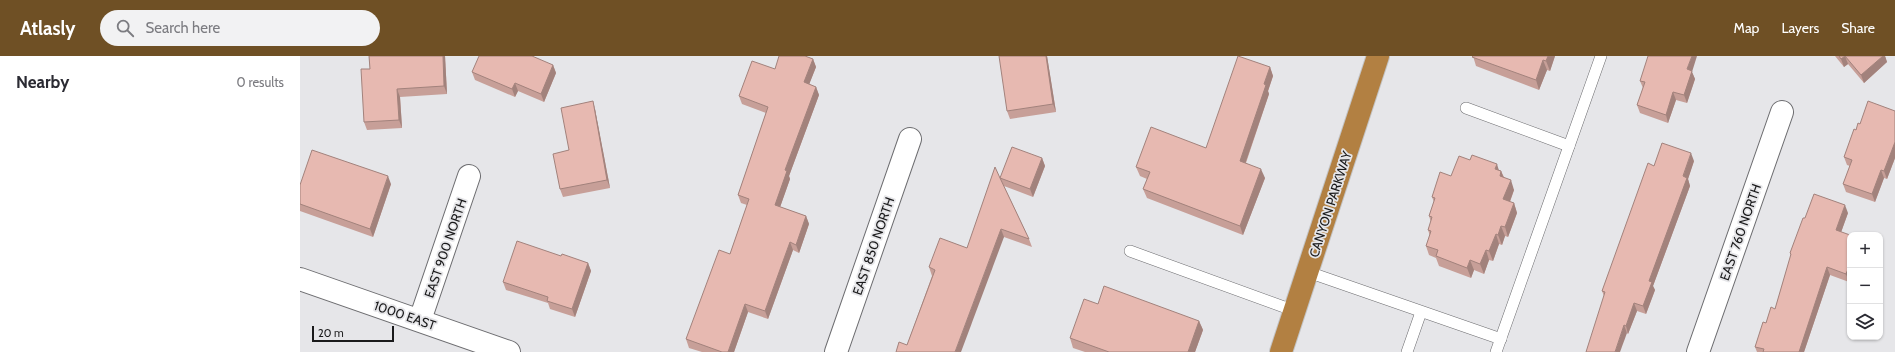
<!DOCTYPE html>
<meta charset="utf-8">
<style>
body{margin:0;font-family:Cabin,sans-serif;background:#f2f2f3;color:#2b2b33}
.controls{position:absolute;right:12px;bottom:12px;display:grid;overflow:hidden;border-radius:8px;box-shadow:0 1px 3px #0004}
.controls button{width:36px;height:36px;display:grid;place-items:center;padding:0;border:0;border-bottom:1px solid #e1e1e2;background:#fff;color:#2b2b33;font:20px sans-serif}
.scale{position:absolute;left:12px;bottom:10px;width:82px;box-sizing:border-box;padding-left:4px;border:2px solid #1a1a1b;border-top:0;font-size:11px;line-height:14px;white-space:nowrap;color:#1a1a1b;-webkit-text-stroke:3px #e6e6e9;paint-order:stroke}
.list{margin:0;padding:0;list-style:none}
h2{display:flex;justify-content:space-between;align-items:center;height:52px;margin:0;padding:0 16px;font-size:17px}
h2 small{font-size:13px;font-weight:400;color:#7c7c81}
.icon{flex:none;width:22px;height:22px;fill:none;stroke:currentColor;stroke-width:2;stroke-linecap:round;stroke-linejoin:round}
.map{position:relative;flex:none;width:1595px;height:296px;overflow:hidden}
header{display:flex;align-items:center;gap:24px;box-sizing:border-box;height:56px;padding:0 20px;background:#6f5025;color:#fff}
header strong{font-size:19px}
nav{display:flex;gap:22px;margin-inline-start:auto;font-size:14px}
.search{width:280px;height:36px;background:#f2f2f3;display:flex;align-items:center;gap:10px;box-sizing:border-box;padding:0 14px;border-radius:22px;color:#7c7c81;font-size:15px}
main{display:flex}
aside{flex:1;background:#fff}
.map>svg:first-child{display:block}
</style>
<header>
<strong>Atlasly</strong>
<div class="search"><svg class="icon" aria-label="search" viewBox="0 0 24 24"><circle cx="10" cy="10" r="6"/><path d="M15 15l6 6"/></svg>Search here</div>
<nav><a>Map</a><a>Layers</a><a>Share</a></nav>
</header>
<main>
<aside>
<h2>Nearby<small>0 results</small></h2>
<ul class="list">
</ul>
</aside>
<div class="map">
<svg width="1595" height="296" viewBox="0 0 1595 296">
<rect width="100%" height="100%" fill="#e6e6e9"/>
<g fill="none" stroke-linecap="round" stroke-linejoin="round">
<!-- lane casing -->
<g stroke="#6d6d70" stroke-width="12">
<g id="lane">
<path d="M1166,52L1269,90"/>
<path d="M830,195L995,255"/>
<path d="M1008,216L1201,283"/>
<path d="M1107,296L1121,256"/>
<path d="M1196,296L1301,0"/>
</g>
</g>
<!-- street casing -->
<g stroke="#6d6d70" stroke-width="24">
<g id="street">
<path d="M120,264L169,120"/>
<path d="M536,296L610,83"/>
<path d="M1398,296L1482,56"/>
</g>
</g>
<!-- secondary casing -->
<g stroke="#6d6d70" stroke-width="24">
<path id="secondary" d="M0,223L209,296"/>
</g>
<!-- highway casing -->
<g stroke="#c3c3c4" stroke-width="24">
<path id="highway" d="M981,296L1078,0"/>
</g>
<!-- lane -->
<use href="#lane" stroke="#fff" stroke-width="11"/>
<!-- street -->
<use href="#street" stroke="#fff" stroke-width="22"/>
<!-- secondary -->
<use href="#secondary" stroke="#fff" stroke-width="22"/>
<!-- highway -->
<use href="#highway" stroke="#b28042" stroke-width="22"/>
</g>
<!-- wall -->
<g fill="#c79f98">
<path d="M69,0H145L147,38L100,41L102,72L67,74L64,66L70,13Z"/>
<path d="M747,0L756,56L710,63L707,55Z"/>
<path d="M1173,0H1255L1250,15L1247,14L1239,34L1176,10Z"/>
<path d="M1535,0H1585L1587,6L1564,27L1548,8L1544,11Z"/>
<path d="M513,3L516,11L509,28L516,31L519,39L489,120L490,123L480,151L506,160L509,168L499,197L493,194L468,263L448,256L434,296H402L389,292L386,283L430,198L447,149L441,147L438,139L466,57L442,48L439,40L475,13Z"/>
<path d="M253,9L256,17L244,46L218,35L215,41L175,24L172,16Z"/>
<path d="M970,11L973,20L968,35L969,38L946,107L965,122L943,179L847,142L843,133L847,123L840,120L836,111L906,92Z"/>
<path d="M1392,16L1395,23L1387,47L1376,44L1368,67L1340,57L1337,49L1343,32L1340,25Z"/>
<path d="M295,53L310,132L263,141L260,133L269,94Z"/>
<path d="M1595,55V102L1587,123L1584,122L1575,146L1546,136L1543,128L1550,110L1547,109L1544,101L1556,74L1560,68Z"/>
<path d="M742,102L745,110L733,141L704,130L729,183L732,191L704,181L607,289L632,220L629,211L667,192L700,122Z"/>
<path d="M1394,105L1388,123L1390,130L1353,230L1355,234L1346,258L1337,255L1328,278L1327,277L1304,240L1302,235L1354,110Z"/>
<path d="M1199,114L1201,115L1204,121L1214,134L1210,146L1214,147L1217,157L1208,181L1205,180L1202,189L1199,188L1193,205L1189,204L1184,218L1174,214L1171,222L1139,210L1136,202L1129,199L1126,190L1130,180L1128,174L1131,166L1129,160L1134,146L1132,141Z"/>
<path d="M91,128L73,181L0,155V129Z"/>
<path d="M1548,157L1541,176L1549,226L1530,219L1504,296H1457L1455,291L1466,267L1475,253L1491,200L1490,197L1505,162Z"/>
<path d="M261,200L288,207L291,215L275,261L250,253L248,247L206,234L203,226Z"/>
<path d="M899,265L903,274L895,296H785L773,292L770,282Z"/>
</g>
<!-- shaded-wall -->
<g fill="#a2827c">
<path d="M143,0H145L147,38L144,30Z"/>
<path d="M746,0H747L756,56L753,48Z"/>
<path d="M1248,0H1255L1250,15L1246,5Z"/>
<path d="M1392,0H1397L1392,16L1395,23L1387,47L1384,39L1387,13Z"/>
<path d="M1545,0L1548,8L1544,11L1541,3Z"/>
<path d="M1583,0H1585L1587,6L1564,27L1561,19Z"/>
<path d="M513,3L516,11L507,34L504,26Z"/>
<path d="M1243,4L1247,14L1239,34L1236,24Z"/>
<path d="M253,9L256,17L244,46L241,38Z"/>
<path d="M970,11L973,20L968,35L969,38L943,114L940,105L964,28Z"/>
<path d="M215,27L218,35L215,41L212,33Z"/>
<path d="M516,31L519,39L489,120L490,123L478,157L475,149L485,114Z"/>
<path d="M97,33L100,41L102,72L99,64Z"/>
<path d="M1373,36L1376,44L1368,67L1366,59Z"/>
<path d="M293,45L295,53L310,132L307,124Z"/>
<path d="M1595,86V102L1587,123L1584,115Z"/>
<path d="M1391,97L1394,105L1388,123L1390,130L1353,230L1355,234L1346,258L1343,250L1349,225Z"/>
<path d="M742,102L745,110L733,141L730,133Z"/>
<path d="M1197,108L1200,118L1195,113Z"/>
<path d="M961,113L965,122L943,179L940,170Z"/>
<path d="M1581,114L1584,122L1575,146L1572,138Z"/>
<path d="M1201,115L1205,125L1200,120Z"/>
<path d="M88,120L91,128L73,181L70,173Z"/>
<path d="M1211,124L1214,134L1207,153L1203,143Z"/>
<path d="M1214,147L1217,157L1208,181L1205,171Z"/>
<path d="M1545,149L1548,157L1539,182L1536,174Z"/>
<path d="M506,160L509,168L499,197L496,189Z"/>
<path d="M1201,170L1205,180L1202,189L1198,179Z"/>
<path d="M701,173L704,181L661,296H655Z"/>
<path d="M1196,178L1199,188L1193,205L1189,195Z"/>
<path d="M490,186L493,194L468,263L465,255Z"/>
<path d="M1186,194L1189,204L1184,218L1180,208Z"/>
<path d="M1170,204L1174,214L1171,222L1167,212Z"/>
<path d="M288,207L291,215L275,261L272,253Z"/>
<path d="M1550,208V224L1549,226L1546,218Z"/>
<path d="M1527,211L1530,219L1504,296H1499Z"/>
<path d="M1334,247L1337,255L1328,278L1326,270Z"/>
<path d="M445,248L448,256L434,296H428Z"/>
<path d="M899,265L903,274L895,296H888Z"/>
<path d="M1324,269L1327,277L1320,296H1315Z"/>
</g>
<!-- building -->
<g fill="#e7b9b1" stroke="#a2827c">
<path d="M69,0H143L144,30L97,33L99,64L64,66L61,13H70Z"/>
<path d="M179,0H232L253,9L241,38L215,27L212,33L172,16Z"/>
<path d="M479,0H505L513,3L504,26L516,31L485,114L487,115L475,149L506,160L496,189L490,186L465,255L445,248L428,296H422L386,283L419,194L430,198L449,143L438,139L468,51L439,40L452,5L475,13Z"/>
<path d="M699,0H746L753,48L707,55Z"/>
<path d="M938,0L970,11L964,28L966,29L940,105L961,113L940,170L843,133L850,116L836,111L851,71L906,92Z"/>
<path d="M1173,0H1248L1246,5L1243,4L1236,24L1172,1Z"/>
<path d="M1348,0H1392L1387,13L1392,15L1384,39L1373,36L1366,59L1337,49L1345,26L1340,25Z"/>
<path d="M1539,0H1545L1541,3Z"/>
<path d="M1545,0H1583L1561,19Z"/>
<path d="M293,45L307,124L260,133L253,98L269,94L261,52Z"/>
<path d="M1568,45L1595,55V86L1584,115L1581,114L1572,138L1543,128L1552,104L1544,101L1554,73L1556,74L1558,67L1560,68Z"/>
<path d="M1362,87L1391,97L1383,120L1387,122L1349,225L1352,226L1343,250L1334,247L1326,270L1324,269L1315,296H1286L1305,236L1302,235L1348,107L1354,110Z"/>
<path d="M712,91L742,102L730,133L700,122L729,183L701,173L655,296H596L599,286L607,289L635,214L629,211L640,182L667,192L695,111L700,122Z"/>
<path d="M12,94L88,120L70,173L0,148V129Z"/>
<path d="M1172,99L1197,108L1195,113L1201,115L1200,120L1211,124L1203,143L1214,147L1205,171L1201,170L1198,179L1196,178L1189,195L1186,194L1180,208L1170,204L1167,212L1136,200L1138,194L1126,190L1131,175L1128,174L1132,161L1129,160L1135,142L1132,141L1140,116L1151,120L1159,100L1170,104Z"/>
<path d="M1514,138L1545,149L1536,174L1550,179V208L1546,218L1527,211L1499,296H1463L1464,293L1455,291L1463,266L1466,267L1471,251L1475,253L1491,198L1490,197L1503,162H1505Z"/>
<path d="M217,185L261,200L262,198L288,207L272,253L247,245L248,241L203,226Z"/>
<path d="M804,230L899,265L888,296H809L770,282L784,243L798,248Z"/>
</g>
<g text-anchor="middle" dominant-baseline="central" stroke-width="3.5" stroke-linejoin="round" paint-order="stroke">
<!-- street labels -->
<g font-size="13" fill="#1a1a1b" stroke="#e6e6e9">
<text transform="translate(1030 148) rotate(-72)">CANYON PARKWAY</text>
<text transform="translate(1440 176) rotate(-71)">EAST 760 NORTH</text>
<text transform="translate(573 190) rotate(-71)">EAST 850 NORTH</text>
<text transform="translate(145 192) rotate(-71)">EAST 900 NORTH</text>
<text transform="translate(105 259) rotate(19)">1000 EAST</text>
</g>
</g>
</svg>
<div class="controls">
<button>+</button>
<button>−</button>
<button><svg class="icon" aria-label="layers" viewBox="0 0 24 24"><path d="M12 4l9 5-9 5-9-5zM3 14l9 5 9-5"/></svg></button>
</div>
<div class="scale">20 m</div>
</div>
</main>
